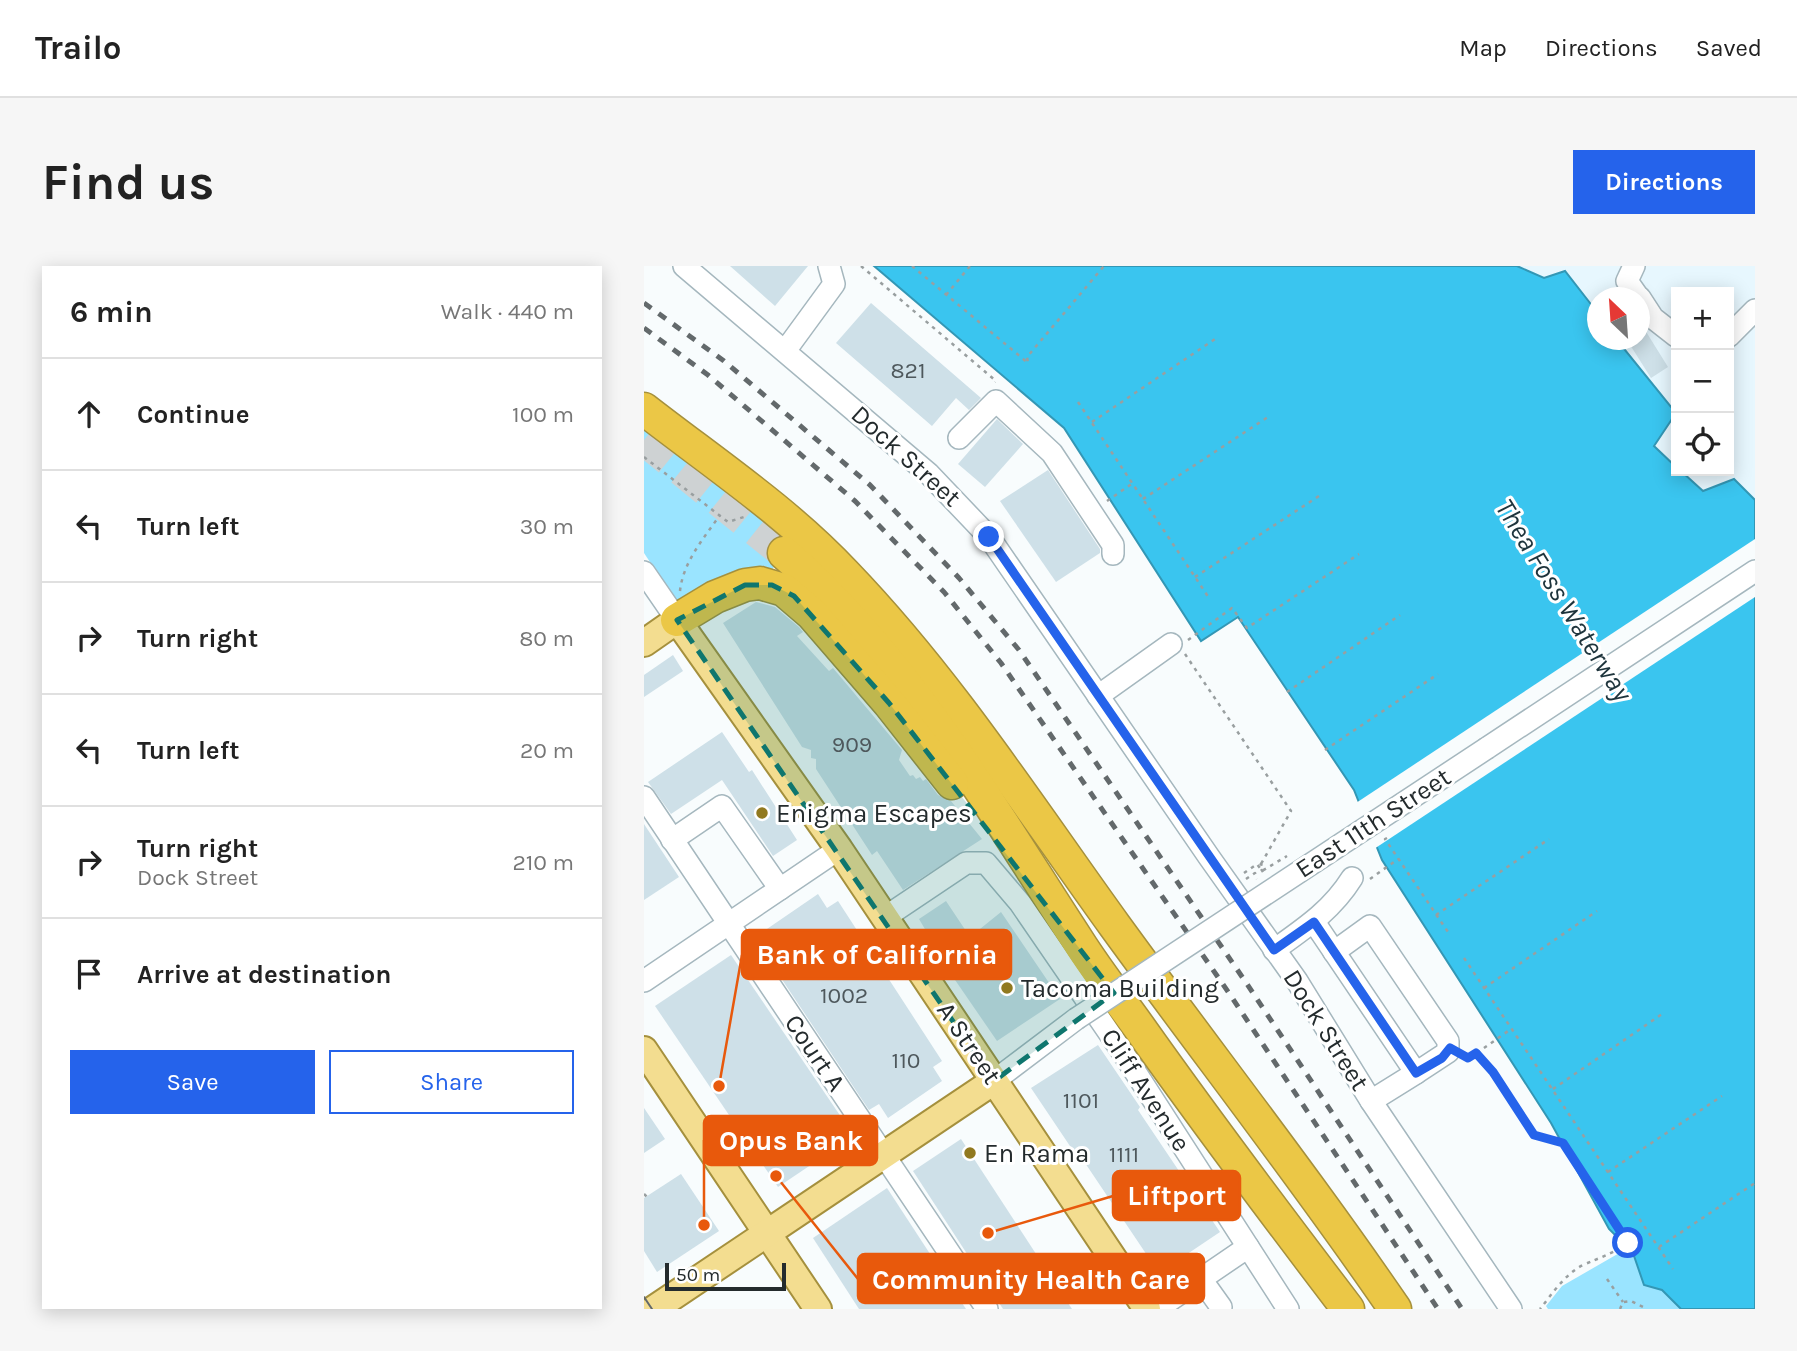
<!DOCTYPE html>
<meta charset="utf-8">
<style>
body{margin:0;font-family:Karla,sans-serif;background:#f6f6f6;color:#222}
.controls{position:absolute;right:21px;top:21px;display:grid;overflow:hidden;border-radius:0px;box-shadow:0 4px 18px #0003}
.controls button{width:63px;height:63px;display:grid;place-items:center;padding:0;border:0;border-bottom:2px solid #e0e0e0;background:#fff;color:#222;font:35px sans-serif}
.compass{position:absolute;left:943px;top:21px;width:63px;height:63px;border-radius:50%;background:#fff;box-shadow:0 4px 18px #0003;rotate:335deg}
.scale{position:absolute;left:21px;bottom:18px;width:121px;box-sizing:border-box;padding-left:7px;border:4px solid #242b2d;border-top:0;font-size:19px;line-height:24px;white-space:nowrap;color:#242b2d;-webkit-text-stroke:5px #fff;paint-order:stroke}
.stop{position:absolute;width:21px;height:21px;margin:-16px;border:5px solid #2563eb;border-radius:50%;background:#fff}
.stop.end{background:#2563eb;border-color:#fff;box-shadow:0 2px 7px #0008}
.list{margin:0;padding:0;list-style:none}
h2{display:flex;justify-content:space-between;align-items:center;height:91px;margin:0;padding:0 28px;font-size:30px}
h2 small{font-size:23px;font-weight:400;color:#767676}
.list li{display:grid;grid-template-columns:46px 1fr auto;gap:21px;align-items:center;box-sizing:border-box;height:112px;padding:0 28px;border-top:2px solid #e0e0e0}
.list b{display:block;font-size:26px;white-space:nowrap}
.list p{margin:0;font-size:23px;white-space:nowrap;color:#767676}
.list em{font-size:23px;font-style:normal;color:#767676}
.actions{display:flex;gap:14px;padding:21px 28px}
.actions a{flex:1;padding:16px 0;border:2px solid #2563eb;border-radius:0px;text-align:center;font-size:24px;color:#2563eb}
.actions .main{background:#2563eb;color:#fff}
.icon{flex:none;width:38px;height:38px;fill:none;stroke:currentColor;stroke-width:2;stroke-linecap:round;stroke-linejoin:round}
.map{position:relative;flex:none;width:1111px;height:1043px;overflow:hidden;border-radius:0px}
header{display:flex;align-items:center;gap:42px;box-sizing:border-box;height:98px;padding:0 35px;background:#fff;border-bottom:2px solid #e0e0e0}
header strong{font-size:33px}
nav{display:flex;gap:38px;margin-inline-start:auto;font-size:24px}
.intro{display:flex;align-items:center;justify-content:space-between;box-sizing:border-box;height:168px;padding:0 42px}
h1{margin:0;font-size:49px}
.button{padding:18px 32px;border-radius:0px;background:#2563eb;color:#fff;font-size:24px;font-weight:700}
main{display:flex;gap:42px;padding:0 42px}
aside{flex:1;background:#fff;border-radius:0px;box-shadow:0 4px 18px #0003}
.map>svg:first-child{display:block}
</style>
<header>
<strong>Trailo</strong>
<nav><a>Map</a><a>Directions</a><a>Saved</a></nav>
</header>
<div class="intro"><h1>Find us</h1><a class="button">Directions</a></div>
<main>
<aside>
<h2>6 min<small>Walk · 440 m</small></h2>
<ul class="list">
<li><svg class="icon" aria-label="ahead" viewBox="0 0 24 24"><path d="M12 20V5M6 11l6-6 6 6"/></svg><div><b>Continue</b></div><em>100 m</em></li>
<li><svg class="icon" aria-label="left" viewBox="0 0 24 24"><path d="M17 20v-9H6M10 6l-5 5 5 5"/></svg><div><b>Turn left</b></div><em>30 m</em></li>
<li><svg class="icon" aria-label="right" viewBox="0 0 24 24"><path d="M7 20v-9h11M14 6l5 5-5 5"/></svg><div><b>Turn right</b></div><em>80 m</em></li>
<li><svg class="icon" aria-label="left" viewBox="0 0 24 24"><path d="M17 20v-9H6M10 6l-5 5 5 5"/></svg><div><b>Turn left</b></div><em>20 m</em></li>
<li><svg class="icon" aria-label="right" viewBox="0 0 24 24"><path d="M7 20v-9h11M14 6l5 5-5 5"/></svg><div><b>Turn right</b><p>Dock Street</p></div><em>210 m</em></li>
<li><svg class="icon" aria-label="arrive" viewBox="0 0 24 24"><path d="M6 21V4h12l-3 4 3 4H6"/></svg><div><b>Arrive at destination</b></div></li>
</ul>
<div class="actions"><a class="main">Save</a><a>Share</a></div>
</aside>
<div class="map">
<svg width="1111" height="1043" viewBox="0 0 1111 1043">
<rect width="100%" height="100%" fill="#f8fcfd"/>
<!-- built -->
<g fill="#e7f7fe">
<path d="M873,0H1111V234L1090,213L1059,225L1037,205H1085V26H1032V147L973,74H996V32H954L953,46L921,5L900,12Z"/>
<path d="M1032,148V201L1010,180Z"/>
</g>
<!-- green -->
<g fill="#9ae4ff">
<path d="M0,153L143,270L128,305L33,337L0,287Z"/>
<path d="M984,982L989,987L1000,1019L1018,1024L1037,1043H904L902,1040L918,1020Z"/>
</g>
<!-- water -->
<path fill="#3ac5ef" stroke="#3397b5" stroke-width="2" d="M230,0H873L900,12L921,5L953,46L954,74H973L1032,147L1010,180L1032,201V205H1037L1059,225L1090,213L1111,234V1043H1037L1018,1024L1000,1019L989,987L965,963L907,857L738,594L710,524L594,351L557,375L420,162Z"/>
<!-- pier -->
<path fill="#f8fcfd" d="M1111,273V331L730,583L712,537Z"/>
<!-- building -->
<g fill="#cee0e8">
<path d="M86,0H164L131,40Z"/>
<path d="M227,37L337,132L325,144L312,132L288,160L192,77Z"/>
<path d="M996,56L1024,101L1007,112L983,74H996Z"/>
<path d="M353,153L379,178L341,221L314,198Z"/>
<path d="M404,204L456,283V287L412,316L356,235Z"/>
<path d="M112,336L131,341L155,361L159,366L153,370L185,405L189,402L258,484L255,494L266,510L269,509L272,513L276,511L279,515L282,513L294,529L307,535L338,573L259,624L233,585L228,589L172,503V493L167,492V484L158,481L79,357Z"/>
<path d="M29,389L39,405L0,431V409Z"/>
<path d="M78,466L105,506L108,504L153,574L129,590L78,514L27,548L4,516Z"/>
<path d="M0,558L35,611L0,634Z"/>
<path d="M174,628L183,642L194,635L298,795L289,801L298,815L244,852L235,838L225,844L119,685L129,678L120,665Z"/>
<path d="M302,635L326,671L357,646L416,733L353,775L309,711L275,653Z"/>
<path d="M87,689L210,870L134,921L11,740Z"/>
<path d="M454,779L496,841L494,844L576,966L515,1007L433,885L430,886L387,822Z"/>
<path d="M0,842L21,873L0,887Z"/>
<path d="M317,873L428,1043H359L269,905Z"/>
<path d="M37,908L75,965L13,1006L0,985V932Z"/>
<path d="M243,922L322,1043H215L169,972Z"/>
</g>
<g fill="none" stroke-linecap="round" stroke-linejoin="round">
<!-- highway-tunnel -->
<path stroke="#ced2d3" stroke-width="32" stroke-dasharray="32 16" stroke-linecap="butt" d="M0,174L140,287"/>
<!-- minor casing -->
<g stroke="#a5b7be" stroke-width="24">
<g id="minor">
<path d="M40,0L285,208L345,271L565,591L653,715L727,835L867,1043"/>
<path d="M990,0L983,15L995,32"/>
<path d="M996,32L1009,52L1032,70"/>
<path d="M1085,70L1111,44"/>
<path d="M141,85L190,18L185,0"/>
<path d="M315,172L352,135L408,187L469,279V288"/>
<path d="M0,306L33,354"/>
<path d="M454,430L527,378"/>
<path d="M843,482L1111,305"/>
<path d="M0,531L343,1043"/>
<path d="M28,574L78,540L136,623"/>
<path d="M240,652L322,597H342L376,637L481,790L644,1043"/>
<path d="M670,656L772,807L727,835"/>
<path d="M630,684C661,662 688,644 708,612"/>
<path d="M690,686L726,660L804,775V786L772,807"/>
<path d="M0,715L195,583"/>
<path d="M350,815L432,753"/>
<path d="M557,1013L577,1041"/>
<path d="M513,1043L604,981"/>
</g>
</g>
<!-- major casing -->
<g stroke="#a5903d" stroke-width="30">
<g id="major">
<path d="M0,377L33,354L195,583L503,1043"/>
<path d="M0,784L174,1043"/>
<path d="M10,1043L350,815"/>
</g>
</g>
<!-- highway casing -->
<g stroke="#a5903d" stroke-width="35">
<g id="highway">
<path d="M0,143C68,196 142,245 201,308C304,415 385,541 471,660C564,788 662,913 751,1043"/>
<path d="M140,287C264,395 345,539 434,675C453,705 475,733 495,761C563,857 633,950 704,1043"/>
<path d="M33,354L71,331L101,319L116,317L140,324L168,348L245,437L308,517"/>
</g>
</g>
<!-- path -->
<g stroke="#999fa0" stroke-width="2.5" stroke-dasharray="3.5 5" stroke-linecap="butt">
<path d="M217,0L352,115L351,116"/>
<path d="M268,0L384,97L383,91L460,0"/>
<path d="M302,29L326,0"/>
<path d="M434,136L565,332"/>
<path d="M448,156L571,73"/>
<path d="M0,191L84,256L103,250"/>
<path d="M499,233L624,151"/>
<path d="M463,235L489,217"/>
<path d="M551,311L675,230"/>
<path d="M36,325C39,296 60,272 76,249"/>
<path d="M544,374L588,342L603,362L715,288"/>
<path d="M541,388L647,545L617,598"/>
<path d="M643,426L756,349"/>
<path d="M681,484L794,408"/>
<path d="M743,572L741,573L804,666"/>
<path d="M600,607L613,598L618,605L643,590"/>
<path d="M602,613L611,607L613,613"/>
<path d="M726,613L754,593"/>
<path d="M792,649L905,573"/>
<path d="M820,692L1029,1003"/>
<path d="M840,722L953,645"/>
<path d="M833,787L867,763"/>
<path d="M821,790L823,792L833,787L849,806L890,869L919,877L984,977C966,989 957,991 939,999C921,1008 908,1028 896,1043"/>
<path d="M909,823L1021,746"/>
<path d="M964,906L1078,830"/>
<path d="M0,928L3,931"/>
<path d="M1015,981L1111,917"/>
<path d="M963,1013L979,1036"/>
<path d="M976,1043L979,1036L987,1035L1003,1043"/>
</g>
<!-- minor -->
<use href="#minor" stroke="#fff" stroke-width="21"/>
<!-- major -->
<use href="#major" stroke="#f3dd90" stroke-width="26"/>
<!-- highway -->
<use href="#highway" stroke="#ebc746" stroke-width="32"/>
<!-- tram -->
<path stroke="#63696b" stroke-width="2" d="M0,1031L8,1043"/>
<!-- rail -->
<g stroke="#63696b" stroke-width="5" stroke-dasharray="9 9" stroke-linecap="butt">
<path d="M0,37L80,95L226,219L315,312L375,384L603,718L818,1043"/>
<path d="M0,62L64,109L211,235L300,326L357,397L587,730L794,1043"/>
</g>
<!-- minor-bridge casing -->
<g stroke="#a5b7be" stroke-width="24" stroke-linecap="butt">
<path id="minor-bridge" d="M432,753L843,482"/>
</g>
<!-- path-bridge -->
<path stroke="#999fa0" stroke-width="2.5" stroke-dasharray="3.5 5" stroke-linecap="butt" d="M619,606L615,600L617,598L620,604"/>
<!-- minor-bridge -->
<use href="#minor-bridge" stroke="#fff" stroke-width="21"/>
</g>
<g fill="none" stroke-linecap="round" stroke-linejoin="round">
<!-- route -->
<path stroke="#2563eb" stroke-width="9" d="M345,271L630,684L670,656L772,807L798,792L806,782L824,792L832,787L849,806L890,869L919,877L984,977"/>
</g>
<!-- marked area -->
<path fill="#0f766e" fill-opacity="0.2" stroke="#0f766e" stroke-width="5" stroke-dasharray="14 9" stroke-linejoin="round" d="M101,319H128L150,330L245,437L470,727L350,815L33,354Z"/>
<!-- markers -->
<g fill="#91791f" stroke="#fff" stroke-width="2.5">
<circle cx="118" cy="547" r="7"/>
<circle cx="363" cy="722" r="7"/>
<circle cx="326" cy="887" r="7"/>
</g>
<g text-anchor="middle" dominant-baseline="central" stroke-width="6" stroke-linejoin="round" paint-order="stroke">
<!-- number labels -->
<g font-size="23" fill="#4e585c">
<text x="264" y="104">821</text>
<text x="208" y="478">909</text>
<text x="200" y="729">1002</text>
<text x="262" y="794">110</text>
<text x="437" y="834">1101</text>
<text x="480" y="888">1111</text>
</g>
<!-- street labels -->
<g font-size="26" fill="#242b2d" stroke="#fff">
<text transform="translate(262 190) rotate(42)">Dock Street</text>
<text transform="translate(729 557) rotate(-33)">East 11th Street</text>
<text transform="translate(682 764) rotate(58)">Dock Street</text>
<text transform="translate(325 777) rotate(56)">A Street</text>
<text transform="translate(171 787) rotate(56)">Court A</text>
<text transform="translate(502 824) rotate(57)">Cliff Avenue</text>
</g>
<!-- poi labels -->
<g font-size="26" fill="#242b2d" stroke="#fff" text-anchor="start">
<text x="132" y="547">Enigma Escapes</text>
<text x="377" y="722">Tacoma Building</text>
<text x="340" y="887">En Rama</text>
</g>
<!-- water labels -->
<g font-size="28" font-style="italic" fill="#1e343c" stroke="#fff">
<text transform="translate(920 334) rotate(58)">Thea Foss Waterway</text>
</g>
</g>
<!-- callouts -->
<path fill="none" stroke="#e8590c" stroke-width="2.5" d="M75 820L98 689M60 959L60 874M344 967L469 930M132 910L214 1013"/>
<g fill="#e8590c" stroke="#fff" stroke-width="2.5">
<circle cx="75" cy="820" r="7"/>
<circle cx="60" cy="959" r="7"/>
<circle cx="344" cy="967" r="7"/>
<circle cx="132" cy="910" r="7"/>
</g>
<g fill="#e8590c" stroke="#e8590c" stroke-width="2.5">
<rect x="98" y="664" width="269" height="49" rx="7"/>
<rect x="60" y="850" width="173" height="49" rx="7"/>
<rect x="469" y="905" width="127" height="49" rx="7"/>
<rect x="214" y="988" width="346" height="49" rx="7"/>
</g>
<g font-size="28" text-anchor="middle" font-weight="bold" fill="#fff">
<text x="233" y="698">Bank of California</text>
<text x="147" y="884">Opus Bank</text>
<text x="533" y="939">Liftport</text>
<text x="387" y="1023">Community Health Care</text>
</g>
</svg>
<div class="controls">
<button>+</button>
<button>−</button>
<button><svg class="icon" aria-label="locate" viewBox="0 0 24 24"><circle cx="12" cy="12" r="6"/><path d="M12 2v4M12 18v4M2 12h4M18 12h4"/></svg></button>
</div>
<svg class="compass" viewBox="-18 -18 36 36"><path d="M0-13l5 13h-10z" fill="#e53935"/><path d="M0 13l5-13h-10z" fill="#767676"/></svg>
<div class="scale">50 m</div>
<div class="stop" style="left:984px;top:977px"></div>
<div class="stop end" style="left:345px;top:271px"></div>
</div>
</main>
